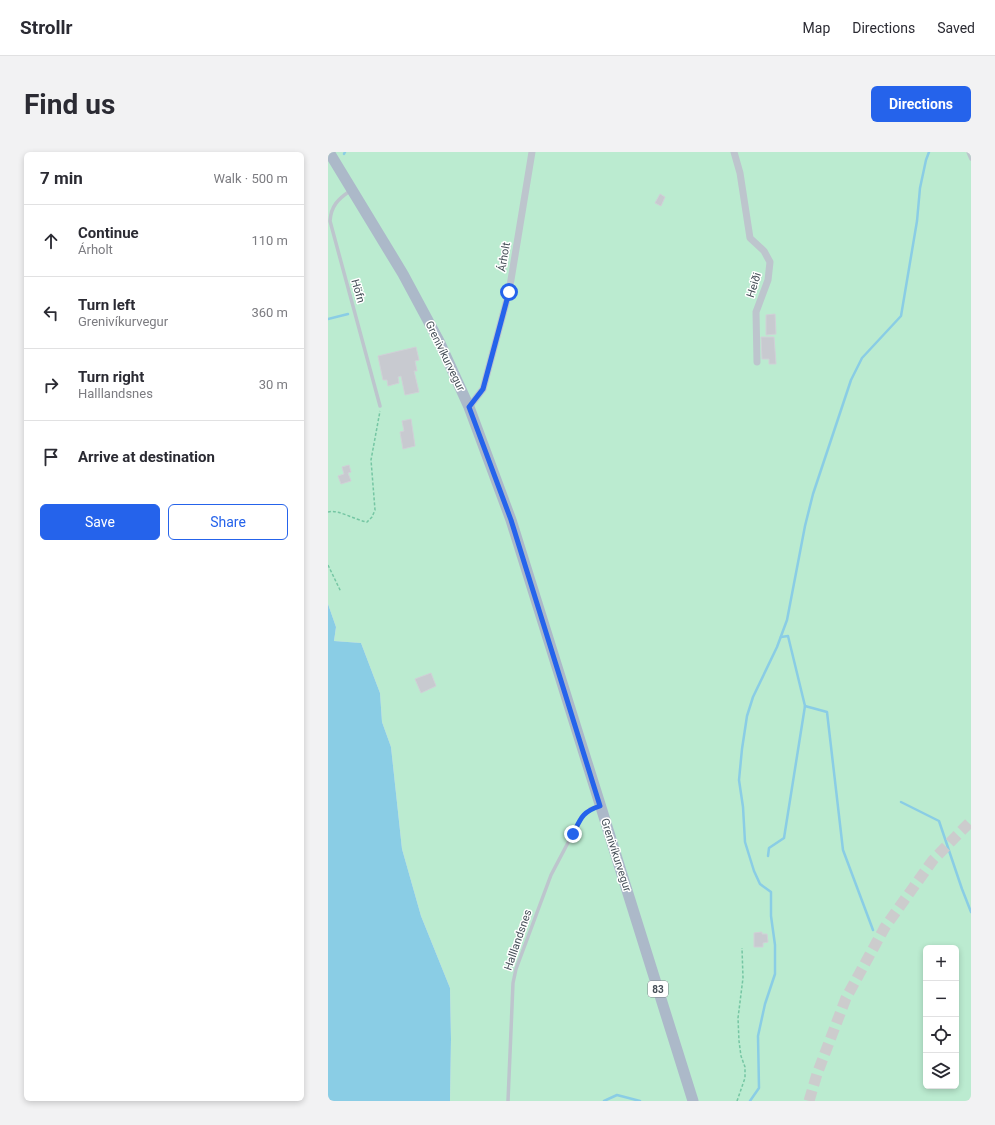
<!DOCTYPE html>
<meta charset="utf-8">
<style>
body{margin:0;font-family:Roboto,sans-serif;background:#f2f2f3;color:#2b2b33}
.controls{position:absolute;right:12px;bottom:12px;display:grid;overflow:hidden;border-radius:6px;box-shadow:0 2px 6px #0003}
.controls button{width:36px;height:36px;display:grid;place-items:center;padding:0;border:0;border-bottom:1px solid #e1e1e2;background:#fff;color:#2b2b33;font:20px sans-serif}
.stop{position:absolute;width:12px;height:12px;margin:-9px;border:3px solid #2563eb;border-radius:50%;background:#fff}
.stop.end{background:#2563eb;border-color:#fff;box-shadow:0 1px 4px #0008}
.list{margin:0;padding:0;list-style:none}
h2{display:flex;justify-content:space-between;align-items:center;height:52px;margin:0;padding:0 16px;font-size:17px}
h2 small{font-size:13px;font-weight:400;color:#7c7c81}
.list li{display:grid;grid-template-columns:26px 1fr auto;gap:12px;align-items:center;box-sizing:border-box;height:72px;padding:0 16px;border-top:1px solid #e1e1e2}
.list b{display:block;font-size:15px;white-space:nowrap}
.list p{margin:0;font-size:13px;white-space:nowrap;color:#7c7c81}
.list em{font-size:13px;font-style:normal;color:#7c7c81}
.actions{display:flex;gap:8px;padding:12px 16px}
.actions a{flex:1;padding:9px 0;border:1px solid #2563eb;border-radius:6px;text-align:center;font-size:14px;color:#2563eb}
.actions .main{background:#2563eb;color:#fff}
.icon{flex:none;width:22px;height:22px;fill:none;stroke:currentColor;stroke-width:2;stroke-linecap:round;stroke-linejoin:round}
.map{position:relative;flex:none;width:643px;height:949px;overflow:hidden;border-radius:6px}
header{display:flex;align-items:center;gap:24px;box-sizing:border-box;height:56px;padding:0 20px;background:#fff;border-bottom:1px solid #e1e1e2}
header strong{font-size:19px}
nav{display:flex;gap:22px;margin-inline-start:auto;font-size:14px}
.intro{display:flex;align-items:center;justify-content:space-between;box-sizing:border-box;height:96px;padding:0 24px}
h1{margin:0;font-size:28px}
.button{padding:10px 18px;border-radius:6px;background:#2563eb;color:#fff;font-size:14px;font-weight:700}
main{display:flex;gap:24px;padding:0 24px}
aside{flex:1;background:#fff;border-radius:6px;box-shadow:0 2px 6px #0003}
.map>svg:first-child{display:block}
</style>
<header>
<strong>Strollr</strong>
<nav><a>Map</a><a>Directions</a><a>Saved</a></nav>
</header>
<div class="intro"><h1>Find us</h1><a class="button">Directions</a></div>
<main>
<aside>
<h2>7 min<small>Walk · 500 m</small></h2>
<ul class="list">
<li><svg class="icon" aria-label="ahead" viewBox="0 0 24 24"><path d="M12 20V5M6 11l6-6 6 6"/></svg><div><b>Continue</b><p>Árholt</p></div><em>110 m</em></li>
<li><svg class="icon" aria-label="left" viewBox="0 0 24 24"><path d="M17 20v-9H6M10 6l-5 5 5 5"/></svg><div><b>Turn left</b><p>Grenivíkurvegur</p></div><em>360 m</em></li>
<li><svg class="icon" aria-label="right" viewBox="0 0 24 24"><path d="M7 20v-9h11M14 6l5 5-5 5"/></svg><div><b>Turn right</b><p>Halllandsnes</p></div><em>30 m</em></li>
<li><svg class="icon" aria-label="arrive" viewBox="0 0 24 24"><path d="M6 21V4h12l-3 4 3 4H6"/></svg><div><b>Arrive at destination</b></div></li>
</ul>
<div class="actions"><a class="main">Save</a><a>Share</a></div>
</aside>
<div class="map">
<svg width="643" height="949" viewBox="0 0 643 949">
<rect width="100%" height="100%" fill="#eeebeb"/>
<!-- green -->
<path fill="#bbebd0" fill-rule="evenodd" d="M0,0H643V949H122L123,887L122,836L93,764L74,697L63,595L54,570L52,541L33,491L6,489L8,475L0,452ZM598,796H628V934H598Z"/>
<!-- water -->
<path fill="#8acde5" d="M0,452L8,475L6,489L33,491L52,541L54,570L63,595L74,697L93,764L122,836L123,887L122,949H0Z"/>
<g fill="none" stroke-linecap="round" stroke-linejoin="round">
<!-- stream -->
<g stroke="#8acde5" stroke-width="2.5">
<path d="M16,2L17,0"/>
<path d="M0,167L20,162"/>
<path d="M477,554L499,560L515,698L545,778"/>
<path d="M573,650L611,669L634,737L643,760"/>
<path d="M440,704L441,696L456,686L477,554L460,484L453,485"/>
<path d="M276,949L289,943L312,949"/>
<path d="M422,949L431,936L430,884L437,852L447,822V793L443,764V740L432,732L426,719L417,690L415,655L411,628L414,597L419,564L425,545L449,495L459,468L477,374L485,342L523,228L534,206L573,164L589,69L592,36L598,8L601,0"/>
</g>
</g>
<!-- building -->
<g fill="#c8cad0" stroke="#d0d1d7">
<path d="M332,42L337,45L333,54L327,51Z"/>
<path d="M447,162L448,182L438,183V163Z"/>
<path d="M433,185H446L448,212H441V207H434Z"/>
<path d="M88,195L91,208L87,209L89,219H86L91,240L77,243L73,224L70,225L71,231L60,234L59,228H55L50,204Z"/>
<path d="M83,267L87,294L75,297L72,280L76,279L74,269Z"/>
<path d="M21,313L23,320L20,321L23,329L13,332L10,324L16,322L14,315Z"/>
<path d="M103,521L108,534L93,541L87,527Z"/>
<path d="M434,780V782H439L440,790L435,791V795H426V781Z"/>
</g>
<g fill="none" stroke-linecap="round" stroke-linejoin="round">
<!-- trunk-tunnel -->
<path stroke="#cccccd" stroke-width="11" stroke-dasharray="11 5.5" stroke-linecap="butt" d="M481,949L489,922L518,846L557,775L605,708L643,669"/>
<!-- path -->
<g stroke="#75c6a3" stroke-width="1.5" stroke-dasharray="3 2" stroke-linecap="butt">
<path d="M0,360C10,357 27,368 39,370L44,365L47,358L43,308L52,259"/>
<path d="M0,413L13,440"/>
<path d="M409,949L417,926V915L413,904L411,889L410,866L415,826L414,796"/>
</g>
<!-- service -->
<g stroke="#bdc5cd" stroke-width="3.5">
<path d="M640,0L643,7"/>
<path d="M22,39C10,47 3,54 2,69L52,254"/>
<path d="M180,949L185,831L188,817L223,723L254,664L262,657L271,654"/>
</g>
<!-- minor -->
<g stroke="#bdc5cd" stroke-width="7">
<path d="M406,0L412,21L422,86L436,99L442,110L440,128L428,160L429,210"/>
<path d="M141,255L155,237L181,140L204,0"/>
</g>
<!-- primary -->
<path stroke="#acb9c9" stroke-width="11" d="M1,0L75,122L111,189L141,255L183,368L365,949"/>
</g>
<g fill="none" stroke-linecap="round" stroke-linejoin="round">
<!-- route -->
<path stroke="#2563eb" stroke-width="5" d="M181,140L155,237L141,255L183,368L272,654C254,660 253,666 245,682"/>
</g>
<g text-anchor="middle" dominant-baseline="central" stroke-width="3" stroke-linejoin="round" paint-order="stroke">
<!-- shield labels -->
<rect fill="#fff" stroke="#7d8389" stroke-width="1" x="320" y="829" width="20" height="16" rx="3"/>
<g font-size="10" font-weight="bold" fill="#454e57">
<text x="330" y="837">83</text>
</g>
<!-- street labels -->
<g font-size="11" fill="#454e57" stroke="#fff">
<text transform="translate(176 105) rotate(-80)">Árholt</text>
<text transform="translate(426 133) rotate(-73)">Heiði</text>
<text transform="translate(30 139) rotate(74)">Höfn</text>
<text transform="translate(117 204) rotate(64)">Grenivíkurvegur</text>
<text transform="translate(288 703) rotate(72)">Grenivíkurvegur</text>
<text transform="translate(190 788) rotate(-71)">Halllandsnes</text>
</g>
</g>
</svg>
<div class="controls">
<button>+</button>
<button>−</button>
<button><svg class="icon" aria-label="locate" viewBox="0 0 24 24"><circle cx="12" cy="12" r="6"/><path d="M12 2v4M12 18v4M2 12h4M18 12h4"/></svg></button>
<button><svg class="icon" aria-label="layers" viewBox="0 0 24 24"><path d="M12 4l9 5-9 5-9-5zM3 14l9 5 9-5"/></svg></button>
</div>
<div class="stop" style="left:181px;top:140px"></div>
<div class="stop end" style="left:245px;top:682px"></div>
</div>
</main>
